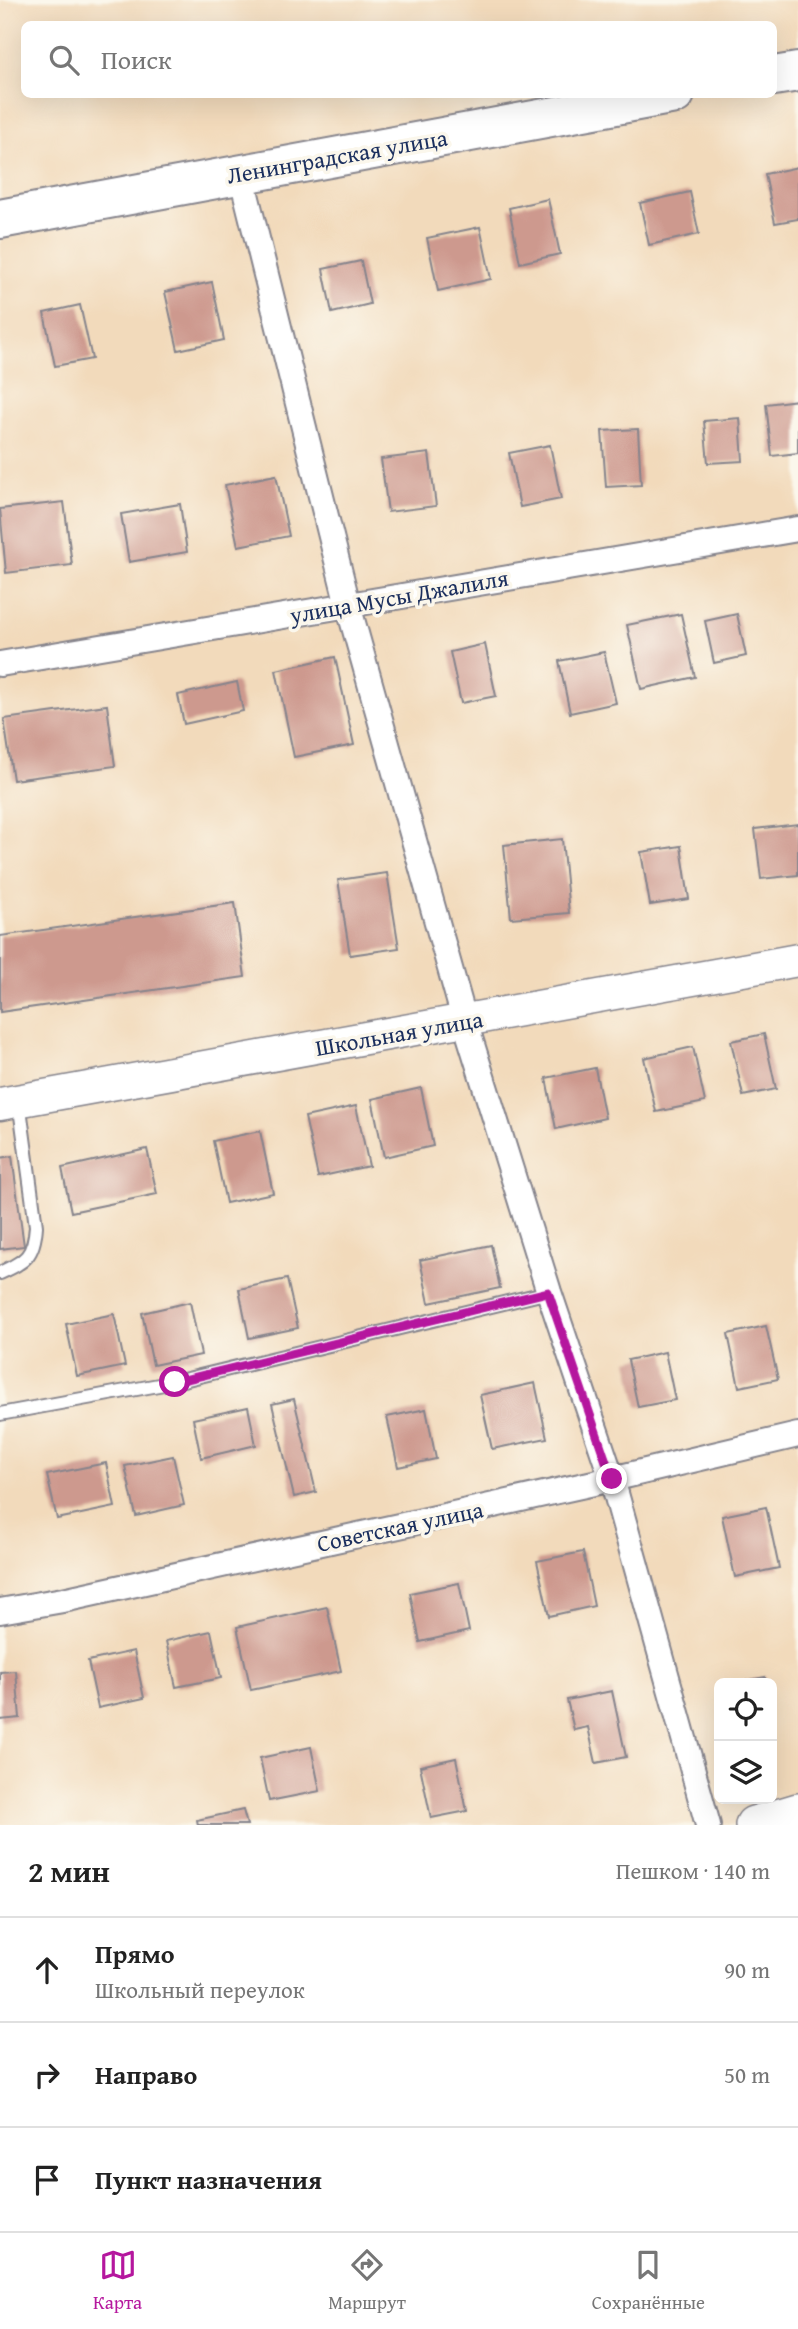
<!DOCTYPE html>
<html lang="ru">
<meta charset="utf-8">
<style>
body{margin:0;font-family:"Gentium Book Plus",serif;background:#f6f6f6;color:#222}
.controls{position:absolute;right:21px;bottom:21px;display:grid;overflow:hidden;border-radius:10px;box-shadow:0 7px 28px #0002}
.controls button{width:63px;height:63px;display:grid;place-items:center;padding:0;border:0;border-bottom:2px solid #e0e0e0;background:#fff;color:#222;font:35px sans-serif}
.stop{position:absolute;width:21px;height:21px;margin:-16px;border:5px solid #b5179e;border-radius:50%;background:#fff}
.stop.end{background:#b5179e;border-color:#fff;box-shadow:0 2px 7px #0008}
.list{margin:0;padding:0;list-style:none}
h2{display:flex;justify-content:space-between;align-items:center;height:91px;margin:0;padding:0 28px;font-size:30px}
h2 small{font-size:23px;font-weight:400;color:#767676}
.list li{display:grid;grid-template-columns:46px 1fr auto;gap:21px;align-items:center;box-sizing:border-box;height:105px;padding:0 28px;border-top:2px solid #e0e0e0}
.list b{display:block;font-size:26px;white-space:nowrap}
.list p{margin:0;font-size:23px;white-space:nowrap;color:#767676}
.list em{font-size:23px;font-style:normal;color:#767676}
.icon{flex:none;width:38px;height:38px;fill:none;stroke:currentColor;stroke-width:2;stroke-linecap:round;stroke-linejoin:round}
.map{position:relative;flex:none;width:798px;height:1825px;overflow:hidden}
.search{position:absolute;background:#fff;box-shadow:0 7px 28px #0002;left:21px;right:21px;top:21px;height:77px;display:flex;align-items:center;gap:18px;box-sizing:border-box;padding:0 24px;border-radius:10px;color:#767676;font-size:26px}
.sheet{height:406px;background:#fff}
nav{display:flex;justify-content:space-around;align-items:center;box-sizing:border-box;height:98px;border-top:2px solid #e0e0e0;background:#fff;font-size:19px;color:#767676}
nav a{display:grid;justify-items:center;gap:4px}
nav .on{color:#b5179e}
.map>svg:first-child{display:block}
</style>
<div class="map">
<svg width="798" height="1825" viewBox="0 0 798 1825">
<rect width="100%" height="100%" fill="#fbf7ec"/>
<filter id="ink" filterUnits="userSpaceOnUse"><feTurbulence type="fractalNoise" baseFrequency=".0143" numOctaves="2"/><feDisplacementMap in="SourceGraphic" scale="14" xChannelSelector="R" yChannelSelector="G"/><feConvolveMatrix kernelMatrix="1 2 1 2 8 2 1 2 1" color-interpolation-filters="sRGB"/></filter>
<filter id="wash" filterUnits="userSpaceOnUse"><feTurbulence type="fractalNoise" baseFrequency=".00686" numOctaves="4" result="noise"/><feDisplacementMap in="SourceGraphic" scale="28" xChannelSelector="R" yChannelSelector="G"/><feGaussianBlur stdDeviation="1.57" result="paint"/><feColorMatrix in="noise" values="0 0 0 0 0 0 0 0 0 0 0 0 0 0 0 0 0 1.4 0 .05"/><feComposite in="paint" operator="in"/></filter>
<g filter="url(#wash)">
<rect width="100%" height="100%" fill="#f2dabb"/>
<g id="blocks">
<!-- building -->
<g fill="#cd998e">
<path d="M798,167V219L775,223L765,174Z"/>
<path d="M690,192L699,234L649,245L640,203Z"/>
<path d="M548,199L560,254L520,263L509,208Z"/>
<path d="M480,227L491,279L438,291L427,238Z"/>
<path d="M361,261L370,304L332,313L323,269Z"/>
<path d="M212,282L224,340L178,350L165,292Z"/>
<path d="M80,305L92,359L55,366L44,313Z"/>
<path d="M798,400V453L772,456L766,404Z"/>
<path d="M740,418L743,461L708,463L704,421Z"/>
<path d="M638,429L641,485L606,487L602,431Z"/>
<path d="M550,445L561,499L520,507L509,453Z"/>
<path d="M429,453L436,506L388,512L381,459Z"/>
<path d="M276,475L289,536L238,546L225,485Z"/>
<path d="M64,502L72,565L6,573L0,509Z"/>
<path d="M180,504L187,552L129,562L121,514Z"/>
<path d="M681,614L695,677L641,689L627,625Z"/>
<path d="M737,614L746,656L714,663L705,621Z"/>
<path d="M485,644L496,696L461,703L450,652Z"/>
<path d="M604,652L616,703L570,713L559,661Z"/>
<path d="M335,657L354,745L294,757L276,670Z"/>
<path d="M237,682L243,711L184,724L178,695Z"/>
<path d="M107,705L115,766L13,780L4,719Z"/>
<path d="M798,824V875L761,879L755,829Z"/>
<path d="M562,839L569,913L511,918L504,845Z"/>
<path d="M681,846L689,899L650,905L641,852Z"/>
<path d="M387,873L399,948L350,955L338,880Z"/>
<path d="M235,903L245,977L0,1012V936Z"/>
<path d="M764,1034L776,1089L743,1096L731,1041Z"/>
<path d="M693,1047L705,1102L656,1112L644,1058Z"/>
<path d="M595,1068L605,1118L556,1129L546,1078Z"/>
<path d="M421,1088L433,1146L384,1157L372,1099Z"/>
<path d="M356,1106L369,1166L318,1177L305,1117Z"/>
<path d="M260,1131L273,1193L226,1203L213,1141Z"/>
<path d="M147,1149L157,1194L71,1212L62,1168Z"/>
<path d="M12,1156L24,1246L0,1249V1158Z"/>
<path d="M491,1245L500,1288L429,1303L420,1260Z"/>
<path d="M287,1279L298,1328L249,1338L239,1289Z"/>
<path d="M190,1302L201,1355L153,1365L142,1313Z"/>
<path d="M114,1314L125,1366L77,1376L66,1324Z"/>
<path d="M766,1326L778,1379L739,1387L728,1334Z"/>
<path d="M665,1352L675,1400L638,1407L628,1360Z"/>
<path d="M535,1383L547,1438L492,1449L480,1395Z"/>
<path d="M294,1399L316,1492L294,1497L272,1404Z"/>
<path d="M248,1407L256,1445L201,1458L193,1419Z"/>
<path d="M426,1409L436,1459L398,1467L387,1417Z"/>
<path d="M173,1456L184,1505L136,1516L125,1466Z"/>
<path d="M106,1463L115,1507L57,1519L47,1475Z"/>
<path d="M766,1507L779,1568L735,1577L722,1516Z"/>
<path d="M583,1552L594,1606L549,1616L537,1561Z"/>
<path d="M459,1583L469,1631L420,1642L410,1593Z"/>
<path d="M327,1607L341,1671L251,1690L237,1627Z"/>
<path d="M211,1631L221,1678L176,1687L166,1641Z"/>
<path d="M134,1651L144,1698L98,1708L88,1661Z"/>
<path d="M16,1671L20,1718L0,1720V1672Z"/>
<path d="M765,1677L766,1683H741L740,1682Z"/>
<path d="M612,1691L626,1757L596,1763L588,1727L574,1730L567,1700Z"/>
<path d="M311,1747L320,1791L269,1801L260,1758Z"/>
<path d="M456,1758L467,1811L431,1818L420,1766Z"/>
<path d="M243,1810L247,1825H198L197,1820Z"/>
</g>
</g>
</g>
<g filter="url(#ink)">
<use href="#blocks" fill-opacity="0" stroke="#86848c" stroke-width="2"/>
<g fill="none" stroke-linecap="round" stroke-linejoin="round">
<!-- service casing -->
<g stroke="#86848c" stroke-width="16">
<g id="service">
<path d="M0,1273C26,1261 34,1256 36,1226L19,1101"/>
<path d="M0,1414L175,1382L549,1292"/>
</g>
</g>
<!-- minor casing -->
<g stroke="#86848c" stroke-width="28">
<g id="minor">
<path d="M241,174L348,605L465,1022L549,1292L612,1479L708,1825"/>
<path d="M0,664L798,529"/>
<path d="M0,1611L63,1600L612,1479L798,1435"/>
</g>
</g>
<!-- tertiary casing -->
<g stroke="#86848c" stroke-width="35">
<path id="tertiary" d="M0,1104L798,960"/>
</g>
<!-- secondary casing -->
<g stroke="#86848c" stroke-width="40">
<path id="secondary" d="M754,1825L798,1812"/>
</g>
<!-- primary casing -->
<g stroke="#86848c" stroke-width="42">
<g id="primary">
<path d="M774,76L798,72"/>
<path d="M0,219L675,94"/>
</g>
</g>
<!-- service -->
<use href="#service" stroke="#fff" stroke-width="12"/>
<!-- minor -->
<use href="#minor" stroke="#fff" stroke-width="24"/>
<!-- tertiary -->
<use href="#tertiary" stroke="#fff" stroke-width="32"/>
<!-- secondary -->
<use href="#secondary" stroke="#fff" stroke-width="37"/>
<!-- primary -->
<use href="#primary" stroke="#fff" stroke-width="38"/>
</g>
</g>
<g fill="none" stroke-linecap="round" stroke-linejoin="round" filter="url(#ink)">
<!-- route -->
<path stroke="#b5179e" stroke-width="9" d="M175,1382L548,1292L612,1479"/>
</g>
<g text-anchor="middle" dominant-baseline="central" stroke-width="7" stroke-linejoin="round" paint-order="stroke">
<!-- street labels -->
<g font-size="23" fill="#1b2f5e" stroke="#fbf7ec">
<text transform="translate(337 156) rotate(-10)">Ленинградская улица</text>
<text transform="translate(399 596) rotate(-10)">улица Мусы Джалиля</text>
<text transform="translate(399 1033) rotate(-10)">Школьная улица</text>
<text transform="translate(400 1526) rotate(-12)">Советская улица</text>
</g>
</g>
</svg>
<div class="controls">
<button><svg class="icon" aria-label="locate" viewBox="0 0 24 24"><circle cx="12" cy="12" r="6"/><path d="M12 2v4M12 18v4M2 12h4M18 12h4"/></svg></button>
<button><svg class="icon" aria-label="layers" viewBox="0 0 24 24"><path d="M12 4l9 5-9 5-9-5zM3 14l9 5 9-5"/></svg></button>
</div>
<div class="stop" style="left:175px;top:1382px"></div>
<div class="stop end" style="left:612px;top:1479px"></div>
<div class="search"><svg class="icon" aria-label="search" viewBox="0 0 24 24"><circle cx="10" cy="10" r="6"/><path d="M15 15l6 6"/></svg>Поиск</div>
</div>
<section class="sheet">
<h2>2 мин<small>Пешком · 140 m</small></h2>
<ul class="list">
<li><svg class="icon" aria-label="ahead" viewBox="0 0 24 24"><path d="M12 20V5M6 11l6-6 6 6"/></svg><div><b>Прямо</b><p>Школьный переулок</p></div><em>90 m</em></li>
<li><svg class="icon" aria-label="right" viewBox="0 0 24 24"><path d="M7 20v-9h11M14 6l5 5-5 5"/></svg><div><b>Направо</b></div><em>50 m</em></li>
<li><svg class="icon" aria-label="arrive" viewBox="0 0 24 24"><path d="M6 21V4h12l-3 4 3 4H6"/></svg><div><b>Пункт назначения</b></div></li>
</ul>
</section>
<nav>
<a class="on"><svg class="icon" aria-label="map" viewBox="0 0 24 24"><path d="M3 6l6-2 6 2 6-2v14l-6 2-6-2-6 2zM9 4v14M15 6v14"/></svg>Карта</a>
<a><svg class="icon" aria-label="directions" viewBox="0 0 24 24"><path d="M12 3l9 9-9 9-9-9zM9 14v-3h6M13 9l2 2-2 2"/></svg>Маршрут</a>
<a><svg class="icon" aria-label="saved" viewBox="0 0 24 24"><path d="M7 4h10v16l-5-4-5 4z"/></svg>Сохранённые</a>
</nav>
